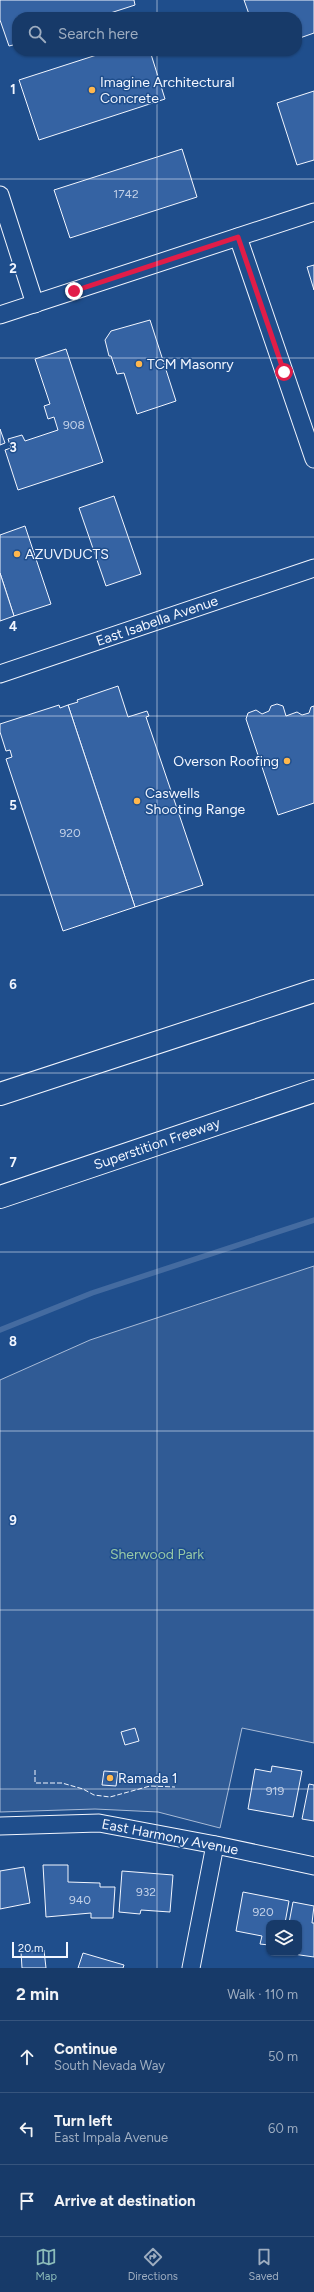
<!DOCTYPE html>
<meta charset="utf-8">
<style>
body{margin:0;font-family:Figtree,sans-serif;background:#20416f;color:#f1f3f6}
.controls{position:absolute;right:12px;bottom:12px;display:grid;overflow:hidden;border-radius:8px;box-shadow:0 1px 3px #0004}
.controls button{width:36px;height:36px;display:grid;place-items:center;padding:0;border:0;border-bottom:1px solid #36547d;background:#173a69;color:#f1f3f6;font:20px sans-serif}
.scale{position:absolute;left:12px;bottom:10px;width:56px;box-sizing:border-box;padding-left:4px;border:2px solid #f2f6ff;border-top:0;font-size:11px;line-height:14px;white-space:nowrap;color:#f2f6ff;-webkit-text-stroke:3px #1f4e8c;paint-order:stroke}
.stop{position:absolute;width:12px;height:12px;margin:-9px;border:3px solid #e11d48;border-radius:50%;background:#fff}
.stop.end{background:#e11d48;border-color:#fff;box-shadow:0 1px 4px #0008}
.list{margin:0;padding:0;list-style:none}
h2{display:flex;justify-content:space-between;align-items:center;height:52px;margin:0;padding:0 16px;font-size:17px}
h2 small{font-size:13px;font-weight:400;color:#9eadc0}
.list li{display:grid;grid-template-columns:26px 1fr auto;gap:12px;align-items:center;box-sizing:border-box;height:72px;padding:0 16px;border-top:1px solid #36547d}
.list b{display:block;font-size:15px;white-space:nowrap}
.list p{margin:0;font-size:13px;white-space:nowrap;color:#9eadc0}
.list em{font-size:13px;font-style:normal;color:#9eadc0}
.icon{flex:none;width:22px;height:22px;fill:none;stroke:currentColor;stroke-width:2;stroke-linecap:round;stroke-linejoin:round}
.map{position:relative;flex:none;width:314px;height:1968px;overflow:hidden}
.search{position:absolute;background:#173a69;box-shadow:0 1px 3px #0004;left:12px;right:12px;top:12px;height:44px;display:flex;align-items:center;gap:10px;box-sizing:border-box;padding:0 14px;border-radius:16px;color:#9eadc0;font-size:15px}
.sheet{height:268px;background:#173a69}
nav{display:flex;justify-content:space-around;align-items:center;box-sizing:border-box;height:56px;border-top:1px solid #36547d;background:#173a69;font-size:11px;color:#9eadc0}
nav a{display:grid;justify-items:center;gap:2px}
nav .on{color:#8bbbb9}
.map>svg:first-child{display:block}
</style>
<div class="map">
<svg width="314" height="1968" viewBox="0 0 314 1968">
<rect width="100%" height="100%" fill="#1f4e8c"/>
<!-- built -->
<path fill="#305b95" stroke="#a8bbd7" d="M314,1266V1743L242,1728L220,1828L158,1812L95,1809L0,1812V1380L90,1340Z"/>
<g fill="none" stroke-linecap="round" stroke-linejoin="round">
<!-- stream -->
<path stroke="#446ba0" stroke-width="5.5" d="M0,1330L92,1293L314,1220"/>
</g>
<!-- building -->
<g fill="#3563a3" stroke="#f2f6ff">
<path d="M0,0H134L135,5L98,17H17V44L9,46L0,20Z"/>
<path d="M244,0H314V33L297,39V17H250Z"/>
<path d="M109,51H150L165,99L39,140L19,80Z"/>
<path d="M314,91V160L297,165L277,103Z"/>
<path d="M182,149L197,197L70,238L54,190Z"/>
<path d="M314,265V290L307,267Z"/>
<path d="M150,320L176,401L137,414L124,373L117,374L111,356H109L105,340L111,331Z"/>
<path d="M66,349L103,462L18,490L5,450L11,448L8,439L22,435L25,441L58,430L54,417L48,419L44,406L50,404L35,359Z"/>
<path d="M0,429L5,443L0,445Z"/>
<path d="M114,496L141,574L106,586L79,508Z"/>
<path d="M25,526L51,604L14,616L0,573V535Z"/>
<path d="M0,573L14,616L0,621Z"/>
<path d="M118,686L128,717L147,711L149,716L146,717L203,885L135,907L68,705L78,702L77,700Z"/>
<path d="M277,704L283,706L286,716L297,712L302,715L309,713L311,707L314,706V803L278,815L246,719L248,713L256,710L262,714L269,711L271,706Z"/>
<path d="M59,705L60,708L68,705L135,907L63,931L6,759L12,757L10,750L6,751L0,732V724Z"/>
<path d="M135,1728L139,1741L125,1745L121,1732Z"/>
<path d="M272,1766L302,1771L293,1817L248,1809L255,1769L271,1772Z"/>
<path d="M104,1771L118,1772L116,1786L102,1785Z"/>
<path d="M309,1784L314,1785V1821L302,1819Z"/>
<path d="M43,1865H68V1882L100,1883V1887H115L113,1918H91V1913L46,1917Z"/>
<path d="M24,1867L30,1903L0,1909V1871Z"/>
<path d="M122,1871L173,1875L170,1912L141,1910L140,1914L119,1912Z"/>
<path d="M243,1892L289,1901L285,1923H269V1945L260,1944L262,1936L236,1931Z"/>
<path d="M293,1902L314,1906L312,1923H314V1957L286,1953H299V1923H289Z"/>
<path d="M44,1950L46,1968H22L21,1952Z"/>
<path d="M83,1953L124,1965L123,1968H78Z"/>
</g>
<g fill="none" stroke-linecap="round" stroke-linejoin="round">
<!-- street casing -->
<g stroke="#f2f6ff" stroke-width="19">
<g id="street">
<path d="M0,195L35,304"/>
<path d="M238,237L314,459"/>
<path d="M0,315L314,212"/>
<path d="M0,674L314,568"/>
<path d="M0,1826L99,1823L216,1845L314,1866"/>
<path d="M191,1968L215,1845"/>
</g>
</g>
<!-- highway casing -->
<g stroke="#f2f6ff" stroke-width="24">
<g id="highway">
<path d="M0,1094L314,991"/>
<path d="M0,1197L314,1091"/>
</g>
</g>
<!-- street -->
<use href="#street" stroke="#1f4e8c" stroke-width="17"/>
<!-- highway -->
<use href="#highway" stroke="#1f4e8c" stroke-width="22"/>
<!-- fence -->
<path stroke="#f2f6ff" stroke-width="1" stroke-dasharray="5 2" stroke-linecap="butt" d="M35,1770V1783H62L83,1789L94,1795L110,1797L150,1786L175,1787"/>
</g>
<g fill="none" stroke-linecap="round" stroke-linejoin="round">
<!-- route -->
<path stroke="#e11d48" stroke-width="5" d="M74,291L238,237L284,372"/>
</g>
<!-- grid -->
<path fill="none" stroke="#f2f6ff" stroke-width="1" stroke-opacity="0.55" d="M157,0V17M157,51V1968M0,179H314M0,358H314M0,537H314M0,716H314M0,895H314M0,1073H314M0,1252H314M0,1431H314M0,1610H314M0,1789H314"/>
<!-- markers -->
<g fill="#ffb74d" stroke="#1f4e8c" stroke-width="1.5">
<circle cx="92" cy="90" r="4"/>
<circle cx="139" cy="364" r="4"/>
<circle cx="17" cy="554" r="4"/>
<circle cx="287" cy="761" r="4"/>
<circle cx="137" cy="801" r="4"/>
<circle cx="110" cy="1778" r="4"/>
</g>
<g text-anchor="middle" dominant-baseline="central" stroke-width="3" stroke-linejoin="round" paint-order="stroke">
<!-- number labels -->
<g font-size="12" fill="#c3d1e8">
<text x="126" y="194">1742</text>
<text x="74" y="425">908</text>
<text x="70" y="833">920</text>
<text x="275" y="1791">919</text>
<text x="146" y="1892">932</text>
<text x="80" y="1900">940</text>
<text x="263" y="1912">920</text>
</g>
<!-- poi labels -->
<g font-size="14" fill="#f2f6ff" stroke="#1f4e8c" text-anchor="start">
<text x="100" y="82">Imagine Architectural<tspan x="100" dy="16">Concrete</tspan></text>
<text x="147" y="364">TCM Masonry</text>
<text x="25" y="554">AZUVDUCTS</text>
<text x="279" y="761" text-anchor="end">Overson Roofing</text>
<text x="145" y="793">Caswells<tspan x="145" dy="16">Shooting Range</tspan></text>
<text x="118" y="1778">Ramada 1</text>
</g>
<!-- street labels -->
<g font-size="14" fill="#f2f6ff" stroke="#1f4e8c">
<text transform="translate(157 621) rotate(-19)">East Isabella Avenue</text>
<text transform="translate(157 1144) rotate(-19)">Superstition Freeway</text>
<text transform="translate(170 1837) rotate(11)">East Harmony Avenue</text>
</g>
<!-- park labels -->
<g font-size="14" fill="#97c8a6" stroke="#1f4e8c">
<text x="157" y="1554">Sherwood Park</text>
</g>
</g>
<g font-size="13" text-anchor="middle" font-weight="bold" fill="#f2f6ff" stroke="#1f4e8c" stroke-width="3" stroke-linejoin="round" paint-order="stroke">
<text x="13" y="94">1</text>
<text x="13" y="273">2</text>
<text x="13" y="452">3</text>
<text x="13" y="631">4</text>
<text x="13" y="810">5</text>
<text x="13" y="989">6</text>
<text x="13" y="1167">7</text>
<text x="13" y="1346">8</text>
<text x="13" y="1525">9</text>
</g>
</svg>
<div class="controls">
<button><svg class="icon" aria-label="layers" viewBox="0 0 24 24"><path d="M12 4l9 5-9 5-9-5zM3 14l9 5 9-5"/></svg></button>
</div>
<div class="scale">20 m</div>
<div class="stop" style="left:284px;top:372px"></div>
<div class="stop end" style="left:74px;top:291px"></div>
<div class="search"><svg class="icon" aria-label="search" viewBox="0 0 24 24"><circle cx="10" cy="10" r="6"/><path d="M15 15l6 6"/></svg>Search here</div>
</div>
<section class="sheet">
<h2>2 min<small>Walk · 110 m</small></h2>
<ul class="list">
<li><svg class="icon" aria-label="ahead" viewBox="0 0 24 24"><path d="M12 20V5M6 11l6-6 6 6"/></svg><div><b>Continue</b><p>South Nevada Way</p></div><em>50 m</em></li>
<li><svg class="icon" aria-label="left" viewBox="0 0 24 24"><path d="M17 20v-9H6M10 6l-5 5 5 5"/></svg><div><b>Turn left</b><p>East Impala Avenue</p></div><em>60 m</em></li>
<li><svg class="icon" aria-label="arrive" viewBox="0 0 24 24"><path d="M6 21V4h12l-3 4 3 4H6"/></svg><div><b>Arrive at destination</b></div></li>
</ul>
</section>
<nav>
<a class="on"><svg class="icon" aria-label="map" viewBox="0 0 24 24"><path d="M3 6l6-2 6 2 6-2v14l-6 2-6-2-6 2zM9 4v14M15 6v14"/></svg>Map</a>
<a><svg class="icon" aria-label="directions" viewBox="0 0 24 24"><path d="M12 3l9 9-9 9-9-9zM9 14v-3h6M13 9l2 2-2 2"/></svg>Directions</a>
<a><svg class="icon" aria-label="saved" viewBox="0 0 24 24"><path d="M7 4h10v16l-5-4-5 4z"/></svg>Saved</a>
</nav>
